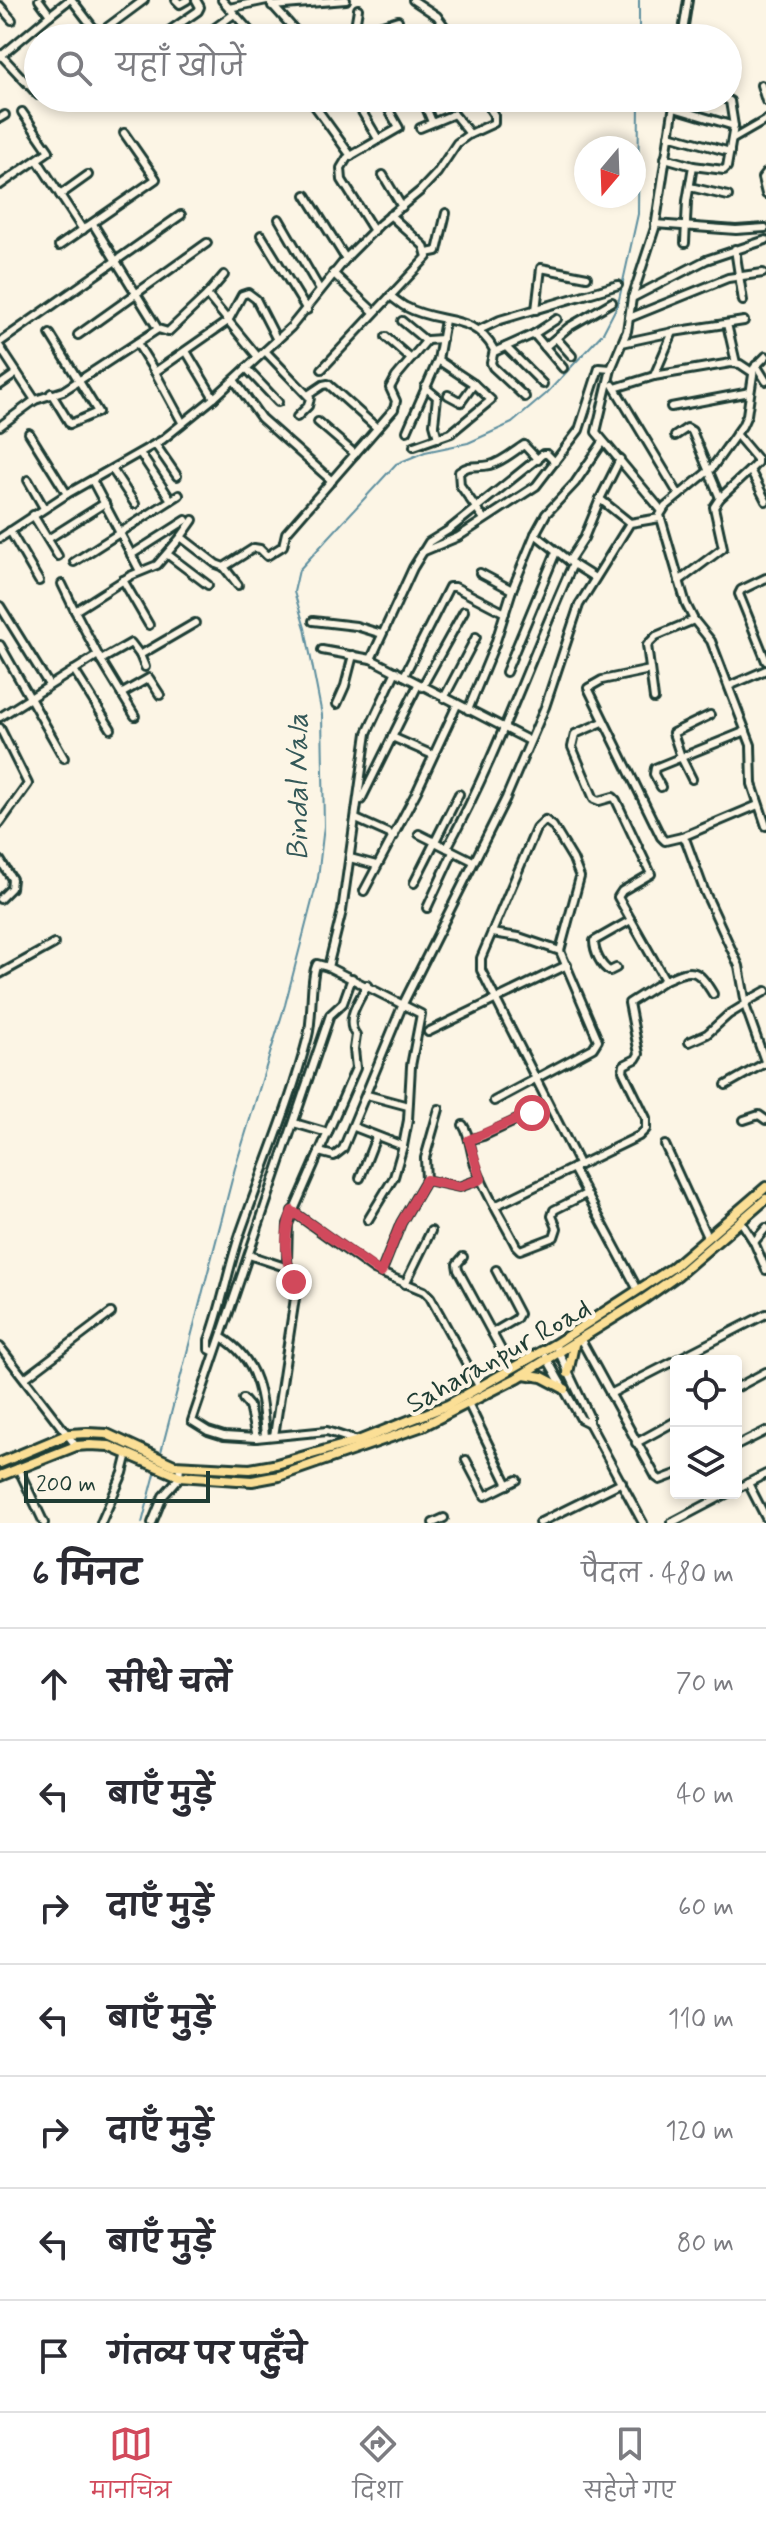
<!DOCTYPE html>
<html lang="hi">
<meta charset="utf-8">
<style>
body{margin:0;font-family:Mynerve,"Playpen Sans Deva",sans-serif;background:#f7f7f7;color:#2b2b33}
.controls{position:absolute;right:24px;bottom:24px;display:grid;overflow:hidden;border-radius:8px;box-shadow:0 4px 12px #0003}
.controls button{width:72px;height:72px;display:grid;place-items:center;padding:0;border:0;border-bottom:2px solid #e1e1e2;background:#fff;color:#2b2b33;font:40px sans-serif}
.compass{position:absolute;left:574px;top:136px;width:72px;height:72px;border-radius:50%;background:#fff;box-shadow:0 4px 12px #0003;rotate:199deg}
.scale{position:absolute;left:24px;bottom:20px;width:186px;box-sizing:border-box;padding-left:8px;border:4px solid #1f3d34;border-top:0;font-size:22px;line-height:28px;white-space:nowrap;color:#1f3d34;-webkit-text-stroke:6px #fcf5e5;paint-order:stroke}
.stop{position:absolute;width:24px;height:24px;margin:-18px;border:6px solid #d1495b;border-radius:50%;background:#fff}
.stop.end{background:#d1495b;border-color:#fff;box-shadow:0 2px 8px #0008}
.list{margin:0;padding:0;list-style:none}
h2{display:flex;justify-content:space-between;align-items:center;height:104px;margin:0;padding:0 32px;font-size:34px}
h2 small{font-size:26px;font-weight:400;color:#7c7c81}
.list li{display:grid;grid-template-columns:52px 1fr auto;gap:24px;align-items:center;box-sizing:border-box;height:112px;padding:0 32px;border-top:2px solid #e1e1e2}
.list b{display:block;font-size:30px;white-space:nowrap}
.list em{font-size:26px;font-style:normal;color:#7c7c81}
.icon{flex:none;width:44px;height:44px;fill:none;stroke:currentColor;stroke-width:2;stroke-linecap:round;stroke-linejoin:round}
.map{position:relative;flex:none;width:766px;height:1523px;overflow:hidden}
.search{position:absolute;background:#fff;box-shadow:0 4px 12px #0003;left:24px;right:24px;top:24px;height:88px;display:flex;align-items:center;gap:20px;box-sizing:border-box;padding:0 28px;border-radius:44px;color:#7c7c81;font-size:30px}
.sheet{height:888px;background:#fff}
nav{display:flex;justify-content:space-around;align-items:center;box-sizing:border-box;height:112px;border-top:2px solid #e1e1e2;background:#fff;font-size:22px;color:#7c7c81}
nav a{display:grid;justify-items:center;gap:4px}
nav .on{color:#d1495b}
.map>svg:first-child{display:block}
</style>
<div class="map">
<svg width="766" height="1523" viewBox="0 0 766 1523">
<rect width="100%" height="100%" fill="#fcf5e5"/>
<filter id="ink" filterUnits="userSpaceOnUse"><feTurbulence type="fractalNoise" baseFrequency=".0125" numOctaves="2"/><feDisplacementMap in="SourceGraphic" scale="16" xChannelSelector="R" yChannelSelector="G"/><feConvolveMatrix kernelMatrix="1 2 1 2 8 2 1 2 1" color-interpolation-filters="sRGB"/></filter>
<g filter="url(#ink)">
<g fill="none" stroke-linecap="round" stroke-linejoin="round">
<!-- stream -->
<g stroke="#5d8f9f" stroke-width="2">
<path d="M639,0V38"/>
<path d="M160,1456L235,1168L285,1005L318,878L324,826L322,715L305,628L294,592L299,570L396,464L425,452L468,443L512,423L546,394L603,333L618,304L638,214L639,98"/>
<path d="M142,1523L156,1470"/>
</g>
<!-- minor casing -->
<g stroke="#1f3d34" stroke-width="12">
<g id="minor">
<path d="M39,0L50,15L69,0"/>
<path d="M72,0L98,34"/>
<path d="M176,0L180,4L187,0"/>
<path d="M222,0L256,38"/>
<path d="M268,0L302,38"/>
<path d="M413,0L437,16L453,38"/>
<path d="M0,6L12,20"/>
<path d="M272,6L346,0"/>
<path d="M229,8L267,0"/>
<path d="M354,34L398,20"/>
<path d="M93,38L144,0"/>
<path d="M159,38L198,11L200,7L196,0"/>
<path d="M201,38L234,14"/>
<path d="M353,38L358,9"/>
<path d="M682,38L688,0"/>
<path d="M0,54L38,95"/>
<path d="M1,56L50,15"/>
<path d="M761,85L766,101"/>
<path d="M309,98L351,156"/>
<path d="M354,98L378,139"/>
<path d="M422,98L432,122"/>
<path d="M674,108L734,126"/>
<path d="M0,118L5,115"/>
<path d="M420,128L454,114L470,134"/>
<path d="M669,135L730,152"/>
<path d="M733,139L766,120"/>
<path d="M665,158L693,166L687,201L685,243"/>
<path d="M38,161L83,230"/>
<path d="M693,166L724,170L727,167L734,126L730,101L723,98"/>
<path d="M766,173L762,178L766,194"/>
<path d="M383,175L402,207"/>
<path d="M0,185L49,151L22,112"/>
<path d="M690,187L728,196"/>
<path d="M60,195L88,175"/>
<path d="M306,195L346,259"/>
<path d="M279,219L320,290"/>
<path d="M655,224L736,230L765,228"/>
<path d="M374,231L342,180L341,168L347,158L399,128L382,98"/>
<path d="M261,235L307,310"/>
<path d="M59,246L156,179L124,133"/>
<path d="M735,249L743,301"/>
<path d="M427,253L437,251L446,213"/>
<path d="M333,273L374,312"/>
<path d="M207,295L224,275"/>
<path d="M390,296C395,299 400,304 406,307C439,325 474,312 494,350L491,363L493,367L525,397"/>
<path d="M632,298L706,260L766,240"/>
<path d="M536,310L541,268L587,277"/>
<path d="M629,318L728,278L763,273"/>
<path d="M402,321L426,341"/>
<path d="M727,324L736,363"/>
<path d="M158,329L168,332L207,295L258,357"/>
<path d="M479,330L500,320L618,285"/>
<path d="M50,334L98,412L70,424L51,393"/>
<path d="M534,334L563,368"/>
<path d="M78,335L207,243"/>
<path d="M386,337L411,359"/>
<path d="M556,338L572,356"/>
<path d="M0,342L181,215"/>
<path d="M137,343L155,372L228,321L242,295L248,293L256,299L277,340"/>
<path d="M622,343L673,332"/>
<path d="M0,347L35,400"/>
<path d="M506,347L543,384"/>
<path d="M545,347L569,327L612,302"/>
<path d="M186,351L214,398"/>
<path d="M265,351L310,398L308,406L297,417"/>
<path d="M494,352L534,334L557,319"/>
<path d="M766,356L754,368L747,415L742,426L712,468L665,507L660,515L686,604L694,620L711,641L751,745L752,784L766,826"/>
<path d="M756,365L766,381"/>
<path d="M246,368L278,402"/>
<path d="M322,369L427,257L424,246L390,215"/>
<path d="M155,372L182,422"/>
<path d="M654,376L673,332L744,321"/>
<path d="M234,380L261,418L332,481"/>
<path d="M0,385L17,373"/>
<path d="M613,385L679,495"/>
<path d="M425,387L437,397L434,424L438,438"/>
<path d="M615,388L654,376L731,363L740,364L752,372"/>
<path d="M308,395L323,385L328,384L377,428"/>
<path d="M448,395L461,402L474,384"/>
<path d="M671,407L750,392"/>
<path d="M318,422L355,454"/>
<path d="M0,426L35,400L63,391L158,329L93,224"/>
<path d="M407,431L438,360L445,320"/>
<path d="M29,433L67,494"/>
<path d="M736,434L757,459V463L750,470L766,501"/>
<path d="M675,436L687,428L692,431L720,498"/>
<path d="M155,444L177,476"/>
<path d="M414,446L451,433L491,400L474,384L438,360"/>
<path d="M140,453L171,500"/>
<path d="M112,469L135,504"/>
<path d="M28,480L44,508"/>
<path d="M92,480L140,571"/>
<path d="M600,499L620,459"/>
<path d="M662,511L596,432L611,369L627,331L632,298L655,228L675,98"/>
<path d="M33,515L58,556"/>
<path d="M484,519L460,485L459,472C471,463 477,468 490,465C502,462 513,452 524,445L538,460"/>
<path d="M10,531L39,581"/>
<path d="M535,534L569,561"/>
<path d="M181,537L193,520"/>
<path d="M0,538L67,494L162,440L214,398L291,327L349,255L380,224L420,191L437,173L457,143L468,135L494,123V115L483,98"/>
<path d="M48,539L105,503"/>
<path d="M422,552L458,537L536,486L579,430L599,368L611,369"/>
<path d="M167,554L208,585"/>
<path d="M131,555L186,520"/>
<path d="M74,562L179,495"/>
<path d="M573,564L595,578"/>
<path d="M224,567L238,585"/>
<path d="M480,573L512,590"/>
<path d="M766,578L741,590L739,594L766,661"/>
<path d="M123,580L149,625"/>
<path d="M679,581L723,548L714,507L720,498L750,470"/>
<path d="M62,584L75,611"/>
<path d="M0,606L49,685"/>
<path d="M313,621L356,626L382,634"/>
<path d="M0,645L64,758"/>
<path d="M322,650L371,659L530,741"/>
<path d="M98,655L75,611L130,576L157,565L181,537L216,564L224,567L254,548L260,549L267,556L283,546L286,533L394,409L396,401L390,388L396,377L427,340L442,339"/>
<path d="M140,655L145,667"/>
<path d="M371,659L413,568L429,542L450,529L543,454H547L555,462"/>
<path d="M101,660L135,716"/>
<path d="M74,670L111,729"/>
<path d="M650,670L602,680L588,688L661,837L665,841L682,837L686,841L704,890L739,966L746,1004L728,1015L707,1034L689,1042"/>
<path d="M506,672L556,552"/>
<path d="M404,676L449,587H455L505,613"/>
<path d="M729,686L766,670"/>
<path d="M422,687L464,611"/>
<path d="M121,694L149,678L160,695"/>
<path d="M444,698L476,637"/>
<path d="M654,699L647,645L656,636L694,620"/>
<path d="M337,704L345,686L353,655"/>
<path d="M468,710L495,644L512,590L535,534L546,514L575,483L603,442"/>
<path d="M0,717L98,655L101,660L131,643L140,655L195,623"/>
<path d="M0,728L28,784L0,823"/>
<path d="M392,737L433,755"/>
<path d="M692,779L681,757L673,733L710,715"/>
<path d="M661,787L654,774L655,768L746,731"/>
<path d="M361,800L418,685"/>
<path d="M356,819L394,836"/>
<path d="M419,834L473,861"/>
<path d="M682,837L758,805"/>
<path d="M447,848C497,756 530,659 573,564L569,561L584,538L600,499L630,523"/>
<path d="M350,858L376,865"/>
<path d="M0,860L12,879L11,888L0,899"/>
<path d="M414,883L459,794"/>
<path d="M364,891L417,791L457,705"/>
<path d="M427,908L453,852"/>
<path d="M492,933L519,937L560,951L598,1040L593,1048L494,1101"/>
<path d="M560,951L580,877L573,859L553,826L545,820L536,829L481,958V970L579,1164"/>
<path d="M616,968L610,971C601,967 594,951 594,941L631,920"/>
<path d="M0,974L54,944"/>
<path d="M352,978L343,1003L330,1015L192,1421L208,1431L224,1436L256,1438L327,1431L357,1441"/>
<path d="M665,980C692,968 697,967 713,994"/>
<path d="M746,1002L766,991"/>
<path d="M745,1005L766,1064"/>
<path d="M428,1032L567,965"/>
<path d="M726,1085L765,1063"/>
<path d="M367,1095L408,1106"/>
<path d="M439,1109L425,1158L426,1180L459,1187L481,1179"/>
<path d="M744,1120L759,1115L766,1120"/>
<path d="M294,1123L328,1133"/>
<path d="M463,1125C471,1137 470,1153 476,1167C486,1195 503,1220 516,1246L520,1250L554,1237L557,1228L552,1216L554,1210L586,1194"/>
<path d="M354,1127L403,1146"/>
<path d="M469,1140L483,1136L532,1113"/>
<path d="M665,1145L707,1237"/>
<path d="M319,1152L334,1156L343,1149L403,1004L506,798L545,707L579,605L630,523L660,518"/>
<path d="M573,1168L638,1290"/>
<path d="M360,1178L376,1137"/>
<path d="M495,1206L639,1136L646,1129V1118L623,1071L624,1065L636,1059L639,1054L629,1003L665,980L618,897L622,891L651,874L616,800L613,797L599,801L594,799L572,747L575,734L603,722"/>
<path d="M292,1211L374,1270L424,1291L430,1297L480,1388"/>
<path d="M368,1220L394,1177L403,1146L408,1120L411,1066L421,1014L328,967L342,911L367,733L396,671"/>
<path d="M740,1220L754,1242L766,1270"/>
<path d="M754,1242L766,1228"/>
<path d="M249,1255L288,1268"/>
<path d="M463,1257L457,1264L458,1270L511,1368"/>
<path d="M381,1273L401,1223L426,1180"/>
<path d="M405,1284L431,1231"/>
<path d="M492,1333L516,1319L519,1314L496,1270"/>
<path d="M221,1337C259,1359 262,1397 265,1437"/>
<path d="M581,1340L656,1477L660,1480L676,1474"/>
<path d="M555,1344L589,1416V1423L643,1523"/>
<path d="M0,1347L76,1446"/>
<path d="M215,1352L209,1349V1340C222,1306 228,1269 240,1234C263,1168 291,1103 308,1036C313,1018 310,975 317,964L328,967"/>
<path d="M546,1357L581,1419L589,1423"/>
<path d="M25,1378L111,1313"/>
<path d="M736,1388L766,1372"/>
<path d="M610,1394L766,1314"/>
<path d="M243,1399L249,1406L256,1438"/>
<path d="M469,1405L508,1485"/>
<path d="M274,1436L295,1298L294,1282L287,1262L288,1224L356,1068L354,1049L356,1035C344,1020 359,1001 367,985"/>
<path d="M636,1443L676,1421"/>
<path d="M736,1446L766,1431"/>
<path d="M466,1460L485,1496L517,1480"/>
<path d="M18,1468L44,1523"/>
<path d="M748,1483L766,1518"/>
<path d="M736,1489L766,1474"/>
<path d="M101,1523L123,1473L128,1453"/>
<path d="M152,1523L163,1496L179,1478L180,1466"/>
<path d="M433,1523L444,1518"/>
<path d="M539,1523L622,1482"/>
<path d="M671,1523L728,1493"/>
</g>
</g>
<!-- major casing -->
<g stroke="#1f3d34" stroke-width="14">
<g id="major">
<path d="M568,1373L574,1345"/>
<path d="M524,1374L542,1377L565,1389"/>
<path d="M0,1463L69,1434L87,1433L107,1434L174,1465L250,1469L273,1465L358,1441L448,1405L555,1344L672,1268L766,1187"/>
<path d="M0,1476L76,1446L90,1445L109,1446L179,1476L252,1481L279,1476L423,1426L517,1378L644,1299L678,1275L766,1199"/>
</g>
</g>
<!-- minor -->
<use href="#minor" stroke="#fcf5e5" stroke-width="6"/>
<!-- major -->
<use href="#major" stroke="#fbdf96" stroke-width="8"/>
</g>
</g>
<g fill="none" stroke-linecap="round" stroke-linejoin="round" filter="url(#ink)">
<!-- route -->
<path stroke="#d1495b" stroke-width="10" d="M294,1282C284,1258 283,1236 292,1211L381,1273L401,1223L426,1180L459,1187L481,1179L469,1140L532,1113"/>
</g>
<g text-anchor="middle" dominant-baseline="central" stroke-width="8" stroke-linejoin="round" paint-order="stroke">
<!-- street labels -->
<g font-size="28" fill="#1f3d34" stroke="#fcf5e5">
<text transform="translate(499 1357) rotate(-29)">Saharanpur Road</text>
</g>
<!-- water labels -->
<g font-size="30" font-style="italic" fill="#345858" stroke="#fcf5e5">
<text transform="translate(298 787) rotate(-90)">Bindal Nala</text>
</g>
</g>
</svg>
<div class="controls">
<button><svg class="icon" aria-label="locate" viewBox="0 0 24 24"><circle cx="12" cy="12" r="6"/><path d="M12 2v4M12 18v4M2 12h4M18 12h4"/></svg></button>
<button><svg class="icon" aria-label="layers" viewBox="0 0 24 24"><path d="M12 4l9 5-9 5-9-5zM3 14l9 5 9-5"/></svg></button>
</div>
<svg class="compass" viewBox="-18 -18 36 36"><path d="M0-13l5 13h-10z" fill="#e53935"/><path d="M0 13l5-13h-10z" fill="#7c7c81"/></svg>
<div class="scale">200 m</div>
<div class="stop" style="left:532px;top:1113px"></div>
<div class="stop end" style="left:294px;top:1282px"></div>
<div class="search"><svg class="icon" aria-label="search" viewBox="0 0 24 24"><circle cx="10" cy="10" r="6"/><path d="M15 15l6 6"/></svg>यहाँ खोजें</div>
</div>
<section class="sheet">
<h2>6 मिनट<small>पैदल · 480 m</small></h2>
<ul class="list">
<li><svg class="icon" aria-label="ahead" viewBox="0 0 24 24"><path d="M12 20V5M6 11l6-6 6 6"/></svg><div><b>सीधे चलें</b></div><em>70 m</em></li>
<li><svg class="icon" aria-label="left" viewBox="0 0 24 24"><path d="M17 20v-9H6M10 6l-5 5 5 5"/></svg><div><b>बाएँ मुड़ें</b></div><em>40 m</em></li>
<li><svg class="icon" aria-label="right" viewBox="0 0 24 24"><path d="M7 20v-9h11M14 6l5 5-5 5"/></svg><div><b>दाएँ मुड़ें</b></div><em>60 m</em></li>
<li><svg class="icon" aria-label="left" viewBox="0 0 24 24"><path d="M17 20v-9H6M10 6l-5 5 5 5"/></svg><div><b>बाएँ मुड़ें</b></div><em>110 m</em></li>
<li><svg class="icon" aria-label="right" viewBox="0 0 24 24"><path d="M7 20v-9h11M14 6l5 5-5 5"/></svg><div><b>दाएँ मुड़ें</b></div><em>120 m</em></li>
<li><svg class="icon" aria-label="left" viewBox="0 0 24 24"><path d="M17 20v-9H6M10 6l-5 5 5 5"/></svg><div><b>बाएँ मुड़ें</b></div><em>80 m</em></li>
<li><svg class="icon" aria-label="arrive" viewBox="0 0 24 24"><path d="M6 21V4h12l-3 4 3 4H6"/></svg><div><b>गंतव्य पर पहुँचे</b></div></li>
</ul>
</section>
<nav>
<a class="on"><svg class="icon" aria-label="map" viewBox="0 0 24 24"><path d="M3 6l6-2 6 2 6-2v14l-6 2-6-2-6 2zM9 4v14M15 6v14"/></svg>मानचित्र</a>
<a><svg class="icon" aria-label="directions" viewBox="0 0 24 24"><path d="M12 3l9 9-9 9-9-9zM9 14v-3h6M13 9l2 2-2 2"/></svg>दिशा</a>
<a><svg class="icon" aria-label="saved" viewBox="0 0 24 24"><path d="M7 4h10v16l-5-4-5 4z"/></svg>सहेजे गए</a>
</nav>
